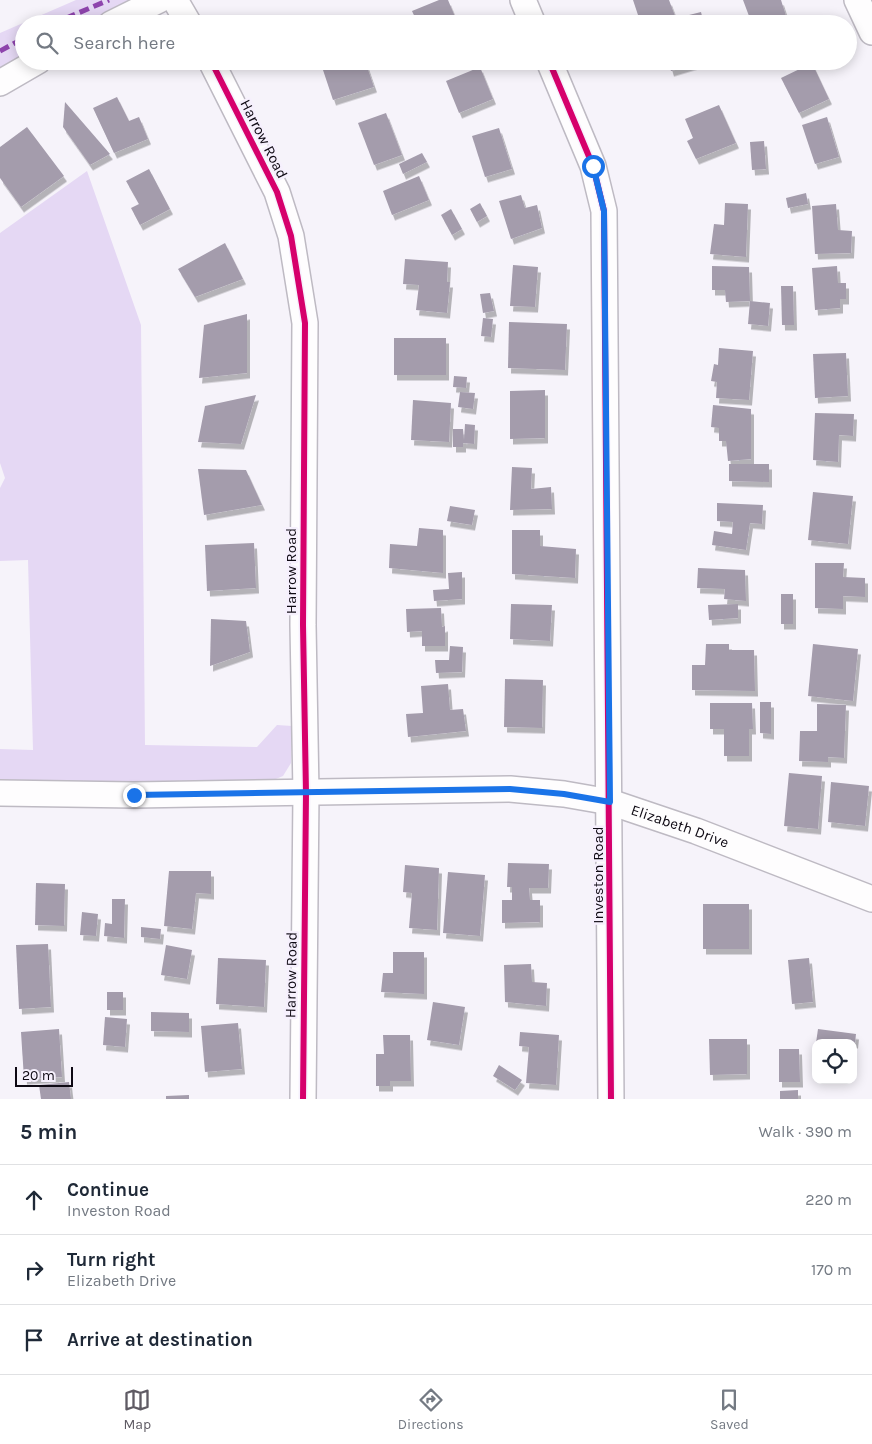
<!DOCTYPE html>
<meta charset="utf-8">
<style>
body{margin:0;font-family:Karla,sans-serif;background:#f2f2f3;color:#1f2937}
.controls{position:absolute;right:15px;bottom:15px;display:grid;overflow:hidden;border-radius:10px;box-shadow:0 2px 12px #0003}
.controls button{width:45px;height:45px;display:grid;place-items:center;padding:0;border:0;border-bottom:1px solid #e0e1e3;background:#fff;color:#1f2937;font:25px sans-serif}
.scale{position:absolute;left:15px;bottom:12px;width:58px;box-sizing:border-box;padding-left:5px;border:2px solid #0e0913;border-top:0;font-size:14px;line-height:18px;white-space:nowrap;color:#0e0913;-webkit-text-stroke:4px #f6f0fd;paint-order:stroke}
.stop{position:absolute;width:15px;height:15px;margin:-11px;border:4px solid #1a73e8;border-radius:50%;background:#fff}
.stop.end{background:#1a73e8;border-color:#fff;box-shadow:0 1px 5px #0008}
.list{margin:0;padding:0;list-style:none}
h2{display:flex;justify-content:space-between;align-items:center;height:65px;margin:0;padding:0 20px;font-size:21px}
h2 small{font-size:16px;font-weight:400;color:#747a83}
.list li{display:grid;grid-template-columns:32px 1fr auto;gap:15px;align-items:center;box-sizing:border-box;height:70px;padding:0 20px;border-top:1px solid #e0e1e3}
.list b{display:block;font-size:19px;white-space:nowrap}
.list p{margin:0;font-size:16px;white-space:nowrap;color:#747a83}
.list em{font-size:16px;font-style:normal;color:#747a83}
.icon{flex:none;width:28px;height:28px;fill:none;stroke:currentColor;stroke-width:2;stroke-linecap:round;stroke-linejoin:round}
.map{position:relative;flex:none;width:872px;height:1099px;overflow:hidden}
.search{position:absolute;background:#fff;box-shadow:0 2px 12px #0003;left:15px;right:15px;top:15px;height:55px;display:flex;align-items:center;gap:12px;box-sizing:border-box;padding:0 18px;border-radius:28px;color:#747a83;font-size:19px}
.sheet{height:275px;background:#fff}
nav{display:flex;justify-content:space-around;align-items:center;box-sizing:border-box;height:70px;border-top:1px solid #e0e1e3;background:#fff;font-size:14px;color:#747a83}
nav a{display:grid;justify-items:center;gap:2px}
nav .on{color:#5f5b64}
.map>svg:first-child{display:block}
</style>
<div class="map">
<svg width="872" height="1099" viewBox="0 0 872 1099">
<defs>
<filter id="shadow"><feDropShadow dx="3" dy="5.5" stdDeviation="0" flood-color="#0004"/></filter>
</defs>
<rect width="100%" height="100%" fill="#f6f3fa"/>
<!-- green -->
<g fill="#e5d8f4">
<path d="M76,0H129L114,12L90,24H24V57L0,70V33Z"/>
<path d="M87,171L141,325L145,745L257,747L277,725L292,726L291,763L283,776L264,784L0,785V749L33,750L28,560L0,561V488L5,478L0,463V233Z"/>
</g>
<!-- building -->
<g fill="#a49cac" filter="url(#shadow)">
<path d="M439,0H448L458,24H418L412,11Z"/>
<path d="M633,0H669L675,16L654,24H641Z"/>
<path d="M743,0H781L788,22L752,24Z"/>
<path d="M701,12L704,24H692L689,15Z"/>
<path d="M320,61H365L374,87L333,100Z"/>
<path d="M668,61H701V62L671,71Z"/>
<path d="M812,63L829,99L799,113L781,78Z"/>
<path d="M480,67L493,99L459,113L446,81Z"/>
<path d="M117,97L129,121L139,117L148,139L114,153L93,108Z"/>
<path d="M65,102L110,154L90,165L63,127Z"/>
<path d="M719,105L736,143L696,159L687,141L693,138L685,119Z"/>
<path d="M386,113L402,155L374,165L358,123Z"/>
<path d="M827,117L839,157L815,164L802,125Z"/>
<path d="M27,127L64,176L21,207L0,178V147Z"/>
<path d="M499,128L512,169L485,177L472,136Z"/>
<path d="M764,141L766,169L752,170L750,142Z"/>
<path d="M422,153L427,162L403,174L399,164Z"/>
<path d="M149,169L170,209L140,225L131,208L139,204L126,181Z"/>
<path d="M419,176L429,200L392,215L383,191Z"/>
<path d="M806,193L808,204L788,208L786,198Z"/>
<path d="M521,195L525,208L537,205L542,228L511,239L499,201Z"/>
<path d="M480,203L487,216L477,222L470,209Z"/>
<path d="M725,203L748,204L746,257L710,254L714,224L724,225Z"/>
<path d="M836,204L838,230L852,231L851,253L815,254L812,206Z"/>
<path d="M451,209L462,229L452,235L441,215Z"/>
<path d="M225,243L243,279L195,297L178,269Z"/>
<path d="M405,259L448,262L447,282H450L447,313L416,310L419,285L403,284Z"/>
<path d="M513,265L538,267L535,307L510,306Z"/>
<path d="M712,266L749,267L750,301L726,302L725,290H712Z"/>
<path d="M837,266L838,283H846V299H840V308L815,310L812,268Z"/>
<path d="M781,286H793L794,325H782Z"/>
<path d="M490,293L494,311L483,313L480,294Z"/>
<path d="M750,301L770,303L768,326L748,324Z"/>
<path d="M247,314V373L199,378L204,325Z"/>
<path d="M483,318L493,319L491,337L481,336Z"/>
<path d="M509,322L567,324L565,370L508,368Z"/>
<rect x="394" y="338" width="52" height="37"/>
<path d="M719,348L753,351L749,400L716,398L717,382L711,381L714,364L718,365Z"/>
<path d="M846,353L848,396L815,398L813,354Z"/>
<path d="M454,376L467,377L466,388L453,387Z"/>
<path d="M545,390V438L510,439V391Z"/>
<path d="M460,392L475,393L473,409L458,407Z"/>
<path d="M256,395L241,444L198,442L205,406Z"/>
<path d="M413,400L451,403L449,442L411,440Z"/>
<path d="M713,405L751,409V459L728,461L726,441H719V428L711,427Z"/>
<path d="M815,413L854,414L853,436L839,435L838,462L813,460Z"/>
<path d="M465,424L475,425L474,444L463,443V447H453V429H463L464,440Z"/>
<path d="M729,464H769V482L729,481Z"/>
<path d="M512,467L532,468L531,489L551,487L552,509L510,510Z"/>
<path d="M198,469L246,470L262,505L204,515Z"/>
<path d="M813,492L853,496L848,544L808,540Z"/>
<path d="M717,503L763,505L762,524L750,523L746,550L712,545L714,531L732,534L733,522L717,521Z"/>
<path d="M450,506L475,510L472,525L447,521Z"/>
<path d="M419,528L443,530V573L389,568L390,544L417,546Z"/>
<path d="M512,530H540V546L576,549L575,578L512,574Z"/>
<path d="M254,543L256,588L207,591L205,545Z"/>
<path d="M815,563H844L843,577L865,578V597L843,596V609L815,608Z"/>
<path d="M698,568L745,570L746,601L724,599L725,589L697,588Z"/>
<path d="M462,572V599L434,601L433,590L449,589L448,573Z"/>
<rect x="781" y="594" width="12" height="30"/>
<path d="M511,604L552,605L550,641L510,639Z"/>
<path d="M738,604V618L709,620L708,605Z"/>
<path d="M441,608L442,627L445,626V646H422V631L407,632L406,609Z"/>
<path d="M211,619L246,621L250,652L210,666Z"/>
<path d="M706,644H729V650H754L755,691L692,690V665H705Z"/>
<path d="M813,644L858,649L853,701L808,696Z"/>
<path d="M450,646L463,647L462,672L436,673L435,660H449Z"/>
<path d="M505,679L543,680L542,728L504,727Z"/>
<path d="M448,684L450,710L463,709L466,731L408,737L406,714L423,713L421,686Z"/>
<path d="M760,702H771V734L760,733Z"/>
<path d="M710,703H752L753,729H749V756H724V729H710Z"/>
<path d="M817,704L846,705L844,758L828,757V762L799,761L800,731H817Z"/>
<path d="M789,773L822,776L818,829L784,826Z"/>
<path d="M831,782L869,786L865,826L828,822Z"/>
<path d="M508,863L549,864L548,888H529L530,900H540V922L502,923V900H512V887H507Z"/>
<path d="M405,865L439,868L437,930L409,928L412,893L403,892Z"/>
<path d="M169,871H211V894L196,893L192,929L164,926Z"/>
<path d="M448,872L485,875L480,936L443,933Z"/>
<path d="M36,883L65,884L64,926L35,925Z"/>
<path d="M112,899H125L124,938L104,936L105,923L112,924Z"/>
<rect x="703" y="904" width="46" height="45"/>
<path d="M82,912L98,914L96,936L80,935Z"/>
<path d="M141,927L161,929L160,939L141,937Z"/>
<path d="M48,944L51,1007L19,1009L16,945Z"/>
<path d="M166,945L192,950L187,979L161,975Z"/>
<path d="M393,952H424V994L381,992L383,973H393Z"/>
<path d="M218,958L266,960L264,1007L216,1004Z"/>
<path d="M809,958L813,1002L792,1004L788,960Z"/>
<path d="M531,964L532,982L547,983L546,1006L505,1002L504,965Z"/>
<rect x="107" y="992" width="16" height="18"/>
<path d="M433,1002L465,1007L459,1045L427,1040Z"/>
<path d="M151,1012L189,1013V1032L151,1031Z"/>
<path d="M105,1017L127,1019L125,1047L103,1045Z"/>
<path d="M238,1023L242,1069L205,1072L201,1026Z"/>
<path d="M59,1029L62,1077L24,1079L21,1032Z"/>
<path d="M818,1029L856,1034L855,1043H816Z"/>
<path d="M520,1032L559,1035L556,1085L526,1083L529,1047L519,1046Z"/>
<path d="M383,1035H410L411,1081H390V1086H376V1054H384Z"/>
<path d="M709,1039H747V1074L710,1075Z"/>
<path d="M779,1049H799L800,1082H779Z"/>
<path d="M499,1065L522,1080L515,1090L493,1076Z"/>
<path d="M69,1082L71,1099H41L39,1085Z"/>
<path d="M798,1090V1099H780V1091Z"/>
<path d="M189,1095V1099H166V1096Z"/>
</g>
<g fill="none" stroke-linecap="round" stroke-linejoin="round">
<!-- minor casing -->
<g stroke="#bebac3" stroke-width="28">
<g id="minor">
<path d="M175,0L189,24"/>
<path d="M523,0L533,24"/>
<path d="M857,0L872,32"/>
<path d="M111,24L159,0"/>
<path d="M211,61L277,192L291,236L305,323L303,625L306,793L303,1099"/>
<path d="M549,61L593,166L604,211L611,1099"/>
<path d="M0,83L38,61"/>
<path id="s1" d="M0,793L134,795L510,789L564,794L610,802L696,831L872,899"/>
</g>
</g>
<!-- minor -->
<use href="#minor" stroke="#fefdfe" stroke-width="25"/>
<!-- quiet -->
<g stroke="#8e44ad" stroke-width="5" stroke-dasharray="10 5" stroke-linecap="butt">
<path d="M52,24L109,0"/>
<path d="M0,51L24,38"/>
</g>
<!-- cycleway casing -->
<g stroke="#f6f0fd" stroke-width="9">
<g id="cycleway">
<path d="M211,61L277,192L291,236L305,323L303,625L306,793L303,1099"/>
<path d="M549,61L593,166L604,211L611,1099"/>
</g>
</g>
<!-- cycleway -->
<use href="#cycleway" stroke="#d6006c" stroke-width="6"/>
</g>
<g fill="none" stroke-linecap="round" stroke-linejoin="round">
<!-- route -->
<path stroke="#1a73e8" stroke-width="6" d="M134,795L510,789L564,794L610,802L604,211L593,166"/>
</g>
<g text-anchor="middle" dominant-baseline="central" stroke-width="5" stroke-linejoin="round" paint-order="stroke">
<!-- street labels -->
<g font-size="15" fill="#0e0913" stroke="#f6f0fd">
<text transform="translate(264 139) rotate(63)">Harrow Road</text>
<text transform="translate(291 571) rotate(-90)">Harrow Road</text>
<text stroke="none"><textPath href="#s1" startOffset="685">Elizabeth Drive</textPath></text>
<text transform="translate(598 875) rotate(-90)">Investon Road</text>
<text transform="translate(291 975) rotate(-89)">Harrow Road</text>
</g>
</g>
</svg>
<div class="controls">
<button><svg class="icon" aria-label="locate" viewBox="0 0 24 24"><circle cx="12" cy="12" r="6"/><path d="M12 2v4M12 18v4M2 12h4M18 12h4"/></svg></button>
</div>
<div class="scale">20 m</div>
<div class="stop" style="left:593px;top:166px"></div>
<div class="stop end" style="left:134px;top:795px"></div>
<div class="search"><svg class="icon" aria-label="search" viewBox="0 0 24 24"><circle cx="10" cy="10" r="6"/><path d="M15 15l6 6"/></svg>Search here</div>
</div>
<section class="sheet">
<h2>5 min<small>Walk · 390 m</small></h2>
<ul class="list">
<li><svg class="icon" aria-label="ahead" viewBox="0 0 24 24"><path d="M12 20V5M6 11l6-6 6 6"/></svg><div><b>Continue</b><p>Investon Road</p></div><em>220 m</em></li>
<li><svg class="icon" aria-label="right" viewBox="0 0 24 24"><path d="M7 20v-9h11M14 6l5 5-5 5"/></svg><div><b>Turn right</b><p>Elizabeth Drive</p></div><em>170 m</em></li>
<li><svg class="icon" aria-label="arrive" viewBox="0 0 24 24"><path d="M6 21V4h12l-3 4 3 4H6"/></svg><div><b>Arrive at destination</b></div></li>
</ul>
</section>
<nav>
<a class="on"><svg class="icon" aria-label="map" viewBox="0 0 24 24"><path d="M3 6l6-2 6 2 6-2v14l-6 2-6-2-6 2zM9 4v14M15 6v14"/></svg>Map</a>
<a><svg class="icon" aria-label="directions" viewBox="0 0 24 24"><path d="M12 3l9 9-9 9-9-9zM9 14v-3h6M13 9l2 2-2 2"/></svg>Directions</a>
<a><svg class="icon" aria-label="saved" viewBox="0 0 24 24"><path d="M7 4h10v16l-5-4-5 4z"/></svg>Saved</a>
</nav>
